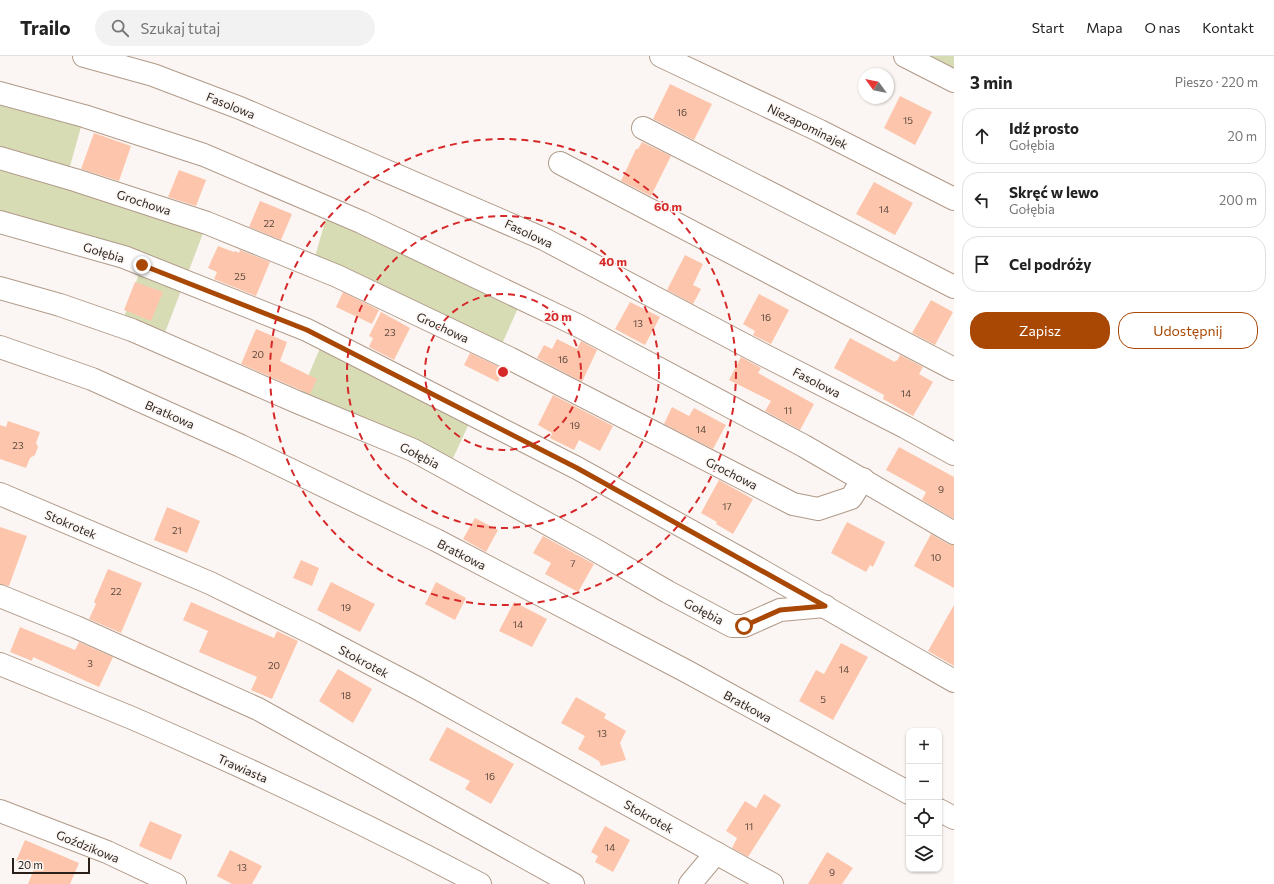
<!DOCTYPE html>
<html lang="pl">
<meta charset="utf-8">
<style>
body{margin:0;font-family:Commissioner,sans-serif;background:#f2f2f2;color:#222}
.controls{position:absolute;right:12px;bottom:12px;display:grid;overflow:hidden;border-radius:8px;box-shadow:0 1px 3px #0004}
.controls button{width:36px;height:36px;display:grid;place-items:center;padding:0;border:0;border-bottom:1px solid #e0e0e0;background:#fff;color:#222;font:20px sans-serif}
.compass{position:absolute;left:858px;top:12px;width:36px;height:36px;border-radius:50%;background:#fff;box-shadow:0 1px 3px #0004;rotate:303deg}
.scale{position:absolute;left:12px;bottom:10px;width:78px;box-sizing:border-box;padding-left:4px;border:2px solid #281f19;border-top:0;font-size:11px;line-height:14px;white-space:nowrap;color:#281f19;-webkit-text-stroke:3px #fbf6f3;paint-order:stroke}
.stop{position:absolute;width:12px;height:12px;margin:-9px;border:3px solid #a94804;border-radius:50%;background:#fff}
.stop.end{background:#a94804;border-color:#fff;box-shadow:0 1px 4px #0008}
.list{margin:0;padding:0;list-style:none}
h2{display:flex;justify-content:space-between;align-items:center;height:52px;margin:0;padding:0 16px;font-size:17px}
h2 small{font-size:13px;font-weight:400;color:#767676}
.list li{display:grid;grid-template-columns:26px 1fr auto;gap:12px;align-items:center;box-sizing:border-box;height:56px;margin:0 8px 8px;padding:0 8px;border:1px solid #e0e0e0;border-radius:16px}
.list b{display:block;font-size:15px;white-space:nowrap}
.list p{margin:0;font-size:13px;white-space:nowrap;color:#767676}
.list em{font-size:13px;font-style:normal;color:#767676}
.actions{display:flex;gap:8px;padding:12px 16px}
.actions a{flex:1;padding:9px 0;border:1px solid #a94804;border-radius:16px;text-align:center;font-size:14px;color:#a94804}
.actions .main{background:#a94804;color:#fff}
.icon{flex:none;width:22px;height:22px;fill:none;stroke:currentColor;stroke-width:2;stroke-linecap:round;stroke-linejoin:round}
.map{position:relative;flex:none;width:954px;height:828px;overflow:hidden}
header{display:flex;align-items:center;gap:24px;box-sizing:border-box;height:56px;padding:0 20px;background:#fff;border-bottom:1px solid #e0e0e0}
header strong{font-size:19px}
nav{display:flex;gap:22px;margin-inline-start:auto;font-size:14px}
.search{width:280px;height:36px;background:#f2f2f2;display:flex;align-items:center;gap:10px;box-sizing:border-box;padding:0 14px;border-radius:22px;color:#767676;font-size:15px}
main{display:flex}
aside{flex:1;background:#fff}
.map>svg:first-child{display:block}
</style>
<header>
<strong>Trailo</strong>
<div class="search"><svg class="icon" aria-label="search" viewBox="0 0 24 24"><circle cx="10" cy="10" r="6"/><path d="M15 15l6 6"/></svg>Szukaj tutaj</div>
<nav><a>Start</a><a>Mapa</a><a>O nas</a><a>Kontakt</a></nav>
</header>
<main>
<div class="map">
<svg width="954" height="828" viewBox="0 0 954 828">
<rect width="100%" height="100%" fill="#fbf6f3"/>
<!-- green -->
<g fill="#d8dcb5">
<path d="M905,0H954V25Z"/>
<path d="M0,37L84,60L67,121L207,167L161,287L121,270L142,209L0,166Z"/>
<path d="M329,152L522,243L498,297L312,211Z"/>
<path d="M324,283L473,359L448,413L297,346Z"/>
</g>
<!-- building -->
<g fill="#fdc6ac">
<path d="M670,28L712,48L694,84L653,63Z"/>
<path d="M900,40L932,56L915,89L884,72Z"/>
<path d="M94,77L131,90L119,125L81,113Z"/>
<path d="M642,86L671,100L651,140L621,125L636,93H638Z"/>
<path d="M179,114L206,124L196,150L168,141Z"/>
<path d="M874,126L913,147L895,179L856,158Z"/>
<path d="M260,145L292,158L281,184L249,171Z"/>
<path d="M218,190L234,196L235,195L239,197L240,194L270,206L256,240L214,223L217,216L208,212Z"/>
<path d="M685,199L703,208L693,229L701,233L693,248L667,234Z"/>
<path d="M135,226L163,236L151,265L124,254Z"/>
<path d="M343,236L379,254L372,268L336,251Z"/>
<path d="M759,238L789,254L771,288L753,279L755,275L743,268Z"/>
<path d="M931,244L953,256L935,289L912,277Z"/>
<path d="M630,246L660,261L645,289L615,273Z"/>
<path d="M381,256L410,272L394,304L369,291L373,282L369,280Z"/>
<path d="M256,273L287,286L280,305L317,323L310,338L241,308Z"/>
<path d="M850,282L895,306L896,304L897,305L900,299L923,311L919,318L933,326L913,360L883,343L884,339L834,312Z"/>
<path d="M557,283L577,293L581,285L597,294L582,326L537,302L544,289L552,293Z"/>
<path d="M470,297L504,313L498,326L464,309Z"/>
<path d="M741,301L761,312L758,317L814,348L800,374L765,355L771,345L729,324Z"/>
<path d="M553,339L613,370L600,395L579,384L574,394L550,382L552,377L538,369Z"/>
<path d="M672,351L689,360L694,352L726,369L713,393L664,368Z"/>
<path d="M8,365L40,376L36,387L38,391L35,399L30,402L26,412L0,403V369L6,371Z"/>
<path d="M899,391L954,421V463L922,444L926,436L886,414Z"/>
<path d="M719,424L753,443L733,478L716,468L717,466L701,457Z"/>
<path d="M167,451L200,465L187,497L154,484Z"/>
<path d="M475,462L498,474L486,496L463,483Z"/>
<path d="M847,466L885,486L873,511L870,509L866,516L831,497Z"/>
<path d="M0,471L27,480L9,530L0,528Z"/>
<path d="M931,478L948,488L954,489V532L914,510Z"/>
<path d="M543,480L594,508L578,536L545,518L551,507L533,497Z"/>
<path d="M301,504L319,512L312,530L293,522Z"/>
<path d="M108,513L142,527L121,577L89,563L96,548L94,546Z"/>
<path d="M331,526L375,548L360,576L317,554Z"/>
<path d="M436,526L466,542L455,564L425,548Z"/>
<path d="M191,546L274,582L277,575L298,585L272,643L251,634L257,621L199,596L208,575L183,564Z"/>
<path d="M514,546L547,563L532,591L499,575Z"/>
<path d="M954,549V610L928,595Z"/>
<path d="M20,571L75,594L79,586L113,601L99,631L33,601L32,605L10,596Z"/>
<path d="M841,587L868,601L833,664L799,645L816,614L824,618Z"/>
<path d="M338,613L372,633L353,667L319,645Z"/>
<path d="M576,641L606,658L604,662L626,675L620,687L626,704L601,710L599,705L578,693L585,680L561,667Z"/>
<path d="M447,671L514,708L491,748L465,733L470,725L429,704Z"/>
<path d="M764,738L781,749L748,801L732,792L737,782L726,775L745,745L756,752Z"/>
<path d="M150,765L182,779L171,804L139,790Z"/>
<path d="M605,770L630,784L613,816L595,806L598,800L591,796Z"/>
<path d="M25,784L79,807L70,828H28L34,813L16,805Z"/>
<path d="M230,794L262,810L252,828H232L217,820Z"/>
<path d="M827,796L853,812L842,828H808Z"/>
</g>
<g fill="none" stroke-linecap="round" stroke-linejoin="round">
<!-- minor casing -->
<g stroke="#b09a89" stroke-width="24">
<g id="minor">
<path d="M84,0L153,19L240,52L544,183L758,296L905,371L954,398"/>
<path d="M661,0L820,75L954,143"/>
<path d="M905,0L954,25"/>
<path d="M0,37L84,60L204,99L361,166L577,269L804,390L954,477"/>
<path d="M643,72L954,231"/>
<path d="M0,102L75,124L207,167L337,220L509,302L793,448L818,453L851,442L863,423"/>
<path d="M560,107L954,313"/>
<path d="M0,166L124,201L307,274L577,412L752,509L954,625"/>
<path d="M0,232L60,249L132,274L297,346L413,394L590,491L668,536L732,570H744L780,554L825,550"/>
<path d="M0,291L92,323L241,390L436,484L686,615L909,737"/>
<path d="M0,438L210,527L314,578L417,632L772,828"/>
<path d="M0,540L76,571L258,653L573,828"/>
<path d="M0,608C44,626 88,644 132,662C250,713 366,768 480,828"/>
<path d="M939,754L954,762"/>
<path d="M0,755L107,796L175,828"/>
<path d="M690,828L716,797"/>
</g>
</g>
<!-- minor -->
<use href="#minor" stroke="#fff" stroke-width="22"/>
</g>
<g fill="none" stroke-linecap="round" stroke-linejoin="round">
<!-- route -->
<path stroke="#a94804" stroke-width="5" d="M142,209L307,274L577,412L825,550L780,554L744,570"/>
</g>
<!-- distance rings -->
<g fill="none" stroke="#d62828" stroke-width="2" stroke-dasharray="7 5">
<circle cx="503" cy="316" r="78"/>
<circle cx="503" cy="316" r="156"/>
<circle cx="503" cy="316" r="233"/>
</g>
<g text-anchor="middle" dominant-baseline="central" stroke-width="3" stroke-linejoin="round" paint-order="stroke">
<!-- number labels -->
<g font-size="10" fill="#5d493e">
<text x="682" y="56">16</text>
<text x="908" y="64">15</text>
<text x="884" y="153">14</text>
<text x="269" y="167">22</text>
<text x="240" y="220">25</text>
<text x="766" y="261">16</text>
<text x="638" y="267">13</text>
<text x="390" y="276">23</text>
<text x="258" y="298">20</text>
<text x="563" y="303">16</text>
<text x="906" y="337">14</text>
<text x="788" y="354">11</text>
<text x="575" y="369">19</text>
<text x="701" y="373">14</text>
<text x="18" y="389">23</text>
<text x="941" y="433">9</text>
<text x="727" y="450">17</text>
<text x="177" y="474">21</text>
<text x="936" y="501">10</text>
<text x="573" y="507">7</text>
<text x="116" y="535">22</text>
<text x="346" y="551">19</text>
<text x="518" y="568">14</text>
<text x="90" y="607">3</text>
<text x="274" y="609">20</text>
<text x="844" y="613">14</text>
<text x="346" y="639">18</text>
<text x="823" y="643">5</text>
<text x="602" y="677">13</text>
<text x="490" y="720">16</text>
<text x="749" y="770">11</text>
<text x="610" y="791">14</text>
<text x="242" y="811">13</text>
<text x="832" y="816">9</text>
</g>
<!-- street labels -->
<g font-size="12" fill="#281f19" stroke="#fbf6f3">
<text transform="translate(231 49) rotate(22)">Fasolowa</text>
<text transform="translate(808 70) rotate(26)">Niezapominajek</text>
<text transform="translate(144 146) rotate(18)">Grochowa</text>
<text transform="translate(529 177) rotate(25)">Fasolowa</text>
<text transform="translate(104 196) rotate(17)">Gołębia</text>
<text transform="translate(443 271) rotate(25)">Grochowa</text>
<text transform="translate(817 326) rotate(27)">Fasolowa</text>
<text transform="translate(170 358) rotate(24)">Bratkowa</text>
<text transform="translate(420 399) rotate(27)">Gołębia</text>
<text transform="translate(732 417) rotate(27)">Grochowa</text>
<text transform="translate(71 468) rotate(23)">Stokrotek</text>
<text transform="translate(462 498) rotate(27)">Bratkowa</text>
<text transform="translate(704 555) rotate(27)">Gołębia</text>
<text transform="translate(364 605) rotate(28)">Stokrotek</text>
<text transform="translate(748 650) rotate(29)">Bratkowa</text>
<text transform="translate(243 712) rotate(24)">Trawiasta</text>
<text transform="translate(649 760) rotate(29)">Stokrotek</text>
<text transform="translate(88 790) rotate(22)">Goździkowa</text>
</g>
</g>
<circle cx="503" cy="316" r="6" fill="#d62828" stroke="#fbf6f3" stroke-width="2"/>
<g font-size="12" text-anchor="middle" font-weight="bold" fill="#d62828" stroke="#fbf6f3" stroke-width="3" stroke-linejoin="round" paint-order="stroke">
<text x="668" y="155">60 m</text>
<text x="613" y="210">40 m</text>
<text x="558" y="265">20 m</text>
</g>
</svg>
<div class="controls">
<button>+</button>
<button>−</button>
<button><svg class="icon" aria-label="locate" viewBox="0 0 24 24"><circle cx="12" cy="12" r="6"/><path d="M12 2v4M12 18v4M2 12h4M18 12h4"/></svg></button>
<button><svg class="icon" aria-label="layers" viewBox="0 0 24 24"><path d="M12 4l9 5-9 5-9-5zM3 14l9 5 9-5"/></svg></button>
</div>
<svg class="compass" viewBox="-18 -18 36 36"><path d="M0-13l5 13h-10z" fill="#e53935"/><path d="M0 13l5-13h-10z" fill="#767676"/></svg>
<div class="scale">20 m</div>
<div class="stop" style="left:744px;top:570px"></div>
<div class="stop end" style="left:142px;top:209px"></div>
</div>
<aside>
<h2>3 min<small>Pieszo · 220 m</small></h2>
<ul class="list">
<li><svg class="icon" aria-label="ahead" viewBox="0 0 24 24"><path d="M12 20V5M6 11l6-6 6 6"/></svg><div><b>Idź prosto</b><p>Gołębia</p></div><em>20 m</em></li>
<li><svg class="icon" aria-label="left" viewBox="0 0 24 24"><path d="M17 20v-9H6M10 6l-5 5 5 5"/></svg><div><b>Skręć w lewo</b><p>Gołębia</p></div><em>200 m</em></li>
<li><svg class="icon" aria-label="arrive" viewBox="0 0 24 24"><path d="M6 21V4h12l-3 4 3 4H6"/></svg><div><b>Cel podróży</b></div></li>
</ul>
<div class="actions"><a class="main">Zapisz</a><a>Udostępnij</a></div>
</aside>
</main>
